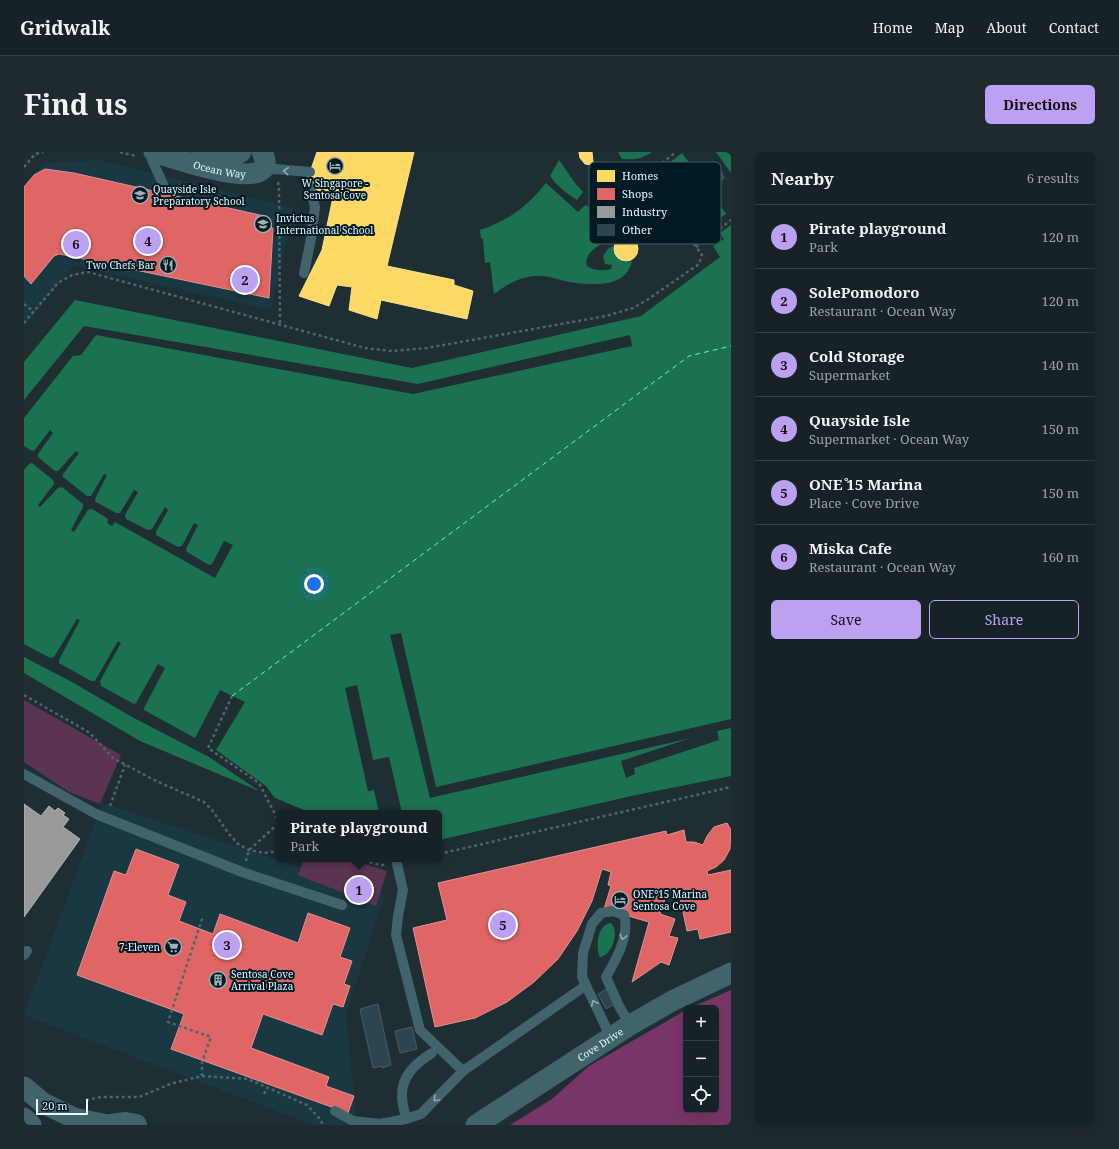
<!DOCTYPE html>
<meta charset="utf-8">
<style>
body{margin:0;font-family:"Noto Serif",serif;background:#1f2a2e;color:#f1f3f6}
.controls{position:absolute;right:12px;bottom:12px;display:grid;overflow:hidden;border-radius:6px;box-shadow:0 4px 16px #0002}
.controls button{width:36px;height:36px;display:grid;place-items:center;padding:0;border:0;border-bottom:1px solid #353f43;background:#162226;color:#f1f3f6;font:20px sans-serif}
.scale{position:absolute;left:12px;bottom:10px;width:52px;box-sizing:border-box;padding-left:4px;border:2px solid #e5f6fc;border-top:0;font-size:11px;line-height:14px;white-space:nowrap;color:#e5f6fc;-webkit-text-stroke:3px #001a23;paint-order:stroke}
.you{position:absolute;left:290px;top:432px;width:14px;height:14px;margin:-10px;border:3px solid #fff;border-radius:50%;background:#1a73e8;box-shadow:0 0 0 6px #1a73e833}
.badge{display:grid;place-items:center;width:26px;height:26px;border-radius:50%;background:#bca0f2;color:#111;font-size:13px;font-weight:700}
.pin{position:absolute;translate:-50% -50%;border:2px solid #fff;box-shadow:0 1px 4px #0006}
.popup{position:absolute;left:252px;top:658px;width:166px;height:52px;box-sizing:border-box;display:grid;place-content:center;border-radius:6px;background:#162226;filter:drop-shadow(0 1px 3px #0005);font-size:13px;white-space:nowrap;color:#9ea4a7}
.popup b{font-size:15px;color:#f1f3f6}
.popup::after{content:'';position:absolute;left:50%;top:100%;margin-left:-8px;border:8px solid transparent;border-top-color:#162226}
.list{margin:0;padding:0;list-style:none}
h2{display:flex;justify-content:space-between;align-items:center;height:52px;margin:0;padding:0 16px;font-size:17px}
h2 small{font-size:13px;font-weight:400;color:#9ea4a7}
.list li{display:grid;grid-template-columns:26px 1fr auto;gap:12px;align-items:center;box-sizing:border-box;height:64px;padding:0 16px;border-top:1px solid #353f43}
.list b{display:block;font-size:15px;white-space:nowrap}
.list p{margin:0;font-size:13px;white-space:nowrap;color:#9ea4a7}
.list em{font-size:13px;font-style:normal;color:#9ea4a7}
.actions{display:flex;gap:8px;padding:12px 16px}
.actions a{flex:1;padding:9px 0;border:1px solid #bca0f2;border-radius:6px;text-align:center;font-size:14px;color:#bca0f2}
.actions .main{background:#bca0f2;color:#111}
.icon{flex:none;width:22px;height:22px;fill:none;stroke:currentColor;stroke-width:2;stroke-linecap:round;stroke-linejoin:round}
.map{position:relative;flex:none;width:707px;height:973px;overflow:hidden;border-radius:6px}
header{display:flex;align-items:center;gap:24px;box-sizing:border-box;height:56px;padding:0 20px;background:#162226;border-bottom:1px solid #353f43}
header strong{font-size:19px}
nav{display:flex;gap:22px;margin-inline-start:auto;font-size:14px}
.intro{display:flex;align-items:center;justify-content:space-between;box-sizing:border-box;height:96px;padding:0 24px}
h1{margin:0;font-size:28px}
.button{padding:10px 18px;border-radius:6px;background:#bca0f2;color:#111;font-size:14px;font-weight:700}
main{display:flex;gap:24px;padding:0 24px}
aside{flex:1;background:#162226;border-radius:6px;box-shadow:0 4px 16px #0002}
.map>svg:first-child{display:block}
</style>
<header>
<strong>Gridwalk</strong>
<nav><a>Home</a><a>Map</a><a>About</a><a>Contact</a></nav>
</header>
<div class="intro"><h1>Find us</h1><a class="button">Directions</a></div>
<main>
<div class="map">
<svg width="707" height="973" viewBox="0 0 707 973">
<rect width="100%" height="100%" fill="#1e2e33"/>
<!-- built -->
<g fill="#193842">
<path d="M74,8L270,56L247,158L50,114L0,175V35L20,11Z"/>
<path d="M78,651L361,743L322,862L333,973H289L0,863Z"/>
</g>
<!-- green -->
<g fill="#5b3451">
<path d="M0,548L97,603L76,652L45,640L0,610Z"/>
<path d="M280,707H324L363,719L352,754L274,723Z"/>
</g>
<!-- forest -->
<path fill="#793567" d="M707,838V973H486L528,947L565,914L662,858V958H692V856H666Z"/>
<!-- water -->
<g fill="#1b7250">
<path d="M594,0H628C618,7 610,8 598,7Z"/>
<path d="M692,0H707V21Z"/>
<path d="M658,1L702,62L688,72L644,12Z"/>
<path d="M535,8L551,31L559,40L553,48C542,41 534,35 526,24Z"/>
<path d="M522,31L554,60L561,53L576,60L587,74H608L611,79C597,83 557,95 563,114C570,119 579,119 587,117L588,113L581,112L579,104L584,97L590,93C588,100 593,108 600,110C603,110 605,109 608,109C602,137 567,133 545,130C534,128 523,123 512,124C495,125 484,132 470,142L466,110L461,111L459,87L457,86L456,78C486,68 502,55 522,31Z"/>
<path d="M707,73V624L612,643L415,688V661H287L116,589L0,521V210L51,148L388,216L617,164L696,105L689,94L700,87L696,81Z"/>
<path d="M587,771C596,780 588,802 577,805L575,804C572,793 573,773 587,771Z"/>
</g>
<!-- pier -->
<g fill="#1e2e33">
<path d="M60,174L394,232L606,183L608,194L389,242L72,183L57,203L49,204L0,266V248Z"/>
<path d="M26,278L29,281L14,302V305L31,319H34L52,299L55,301L39,322V325L63,344H67L80,322L83,323L71,347L72,350L92,361H96L110,338L114,340L101,363L102,367L124,378L128,377L141,355L144,358L132,380V383L154,395L158,394L170,371L174,373L162,397L163,400L185,413L188,412L200,389L209,393L191,426L91,370L88,374L83,371L84,369L83,366L68,357L64,358L50,380L47,378L59,355V352L38,335L34,336L16,355L14,353L30,332L29,328L8,311L5,312L0,318V294L6,298L10,299Z"/>
<path d="M53,467L56,468L35,508V511L67,529H71L94,489L97,491L76,529L77,534L110,552L112,551L134,512L141,516L120,556V558L171,586L196,538L221,550L192,598L242,634L253,649L236,642L234,638L185,605L108,565L48,530L0,505V492L26,506L30,505Z"/>
<path d="M377,481L412,635L707,567V576L693,579L695,588L610,616L611,622L602,626L597,609L667,586L406,646L366,483Z"/>
<path d="M333,533L349,608L365,605L378,661H355L350,638L344,639L321,536Z"/>
</g>
<!-- homes -->
<g fill="#ffd966" stroke="#f7e293">
<path d="M293,0H390L363,114L430,128V133L449,139L443,167L357,148L353,167L325,158L328,135L313,133L305,154L275,144L298,98L309,45L280,32L286,20Z"/>
<path d="M555,0H568L569,10L567,13L561,12L556,6Z"/>
<circle cx="602" cy="97" r="12"/>
</g>
<!-- shops -->
<g fill="#e06666" stroke="#e29193">
<path d="M21,17L50,21L240,64L249,77L245,146L35,102L30,104L7,132L0,124V35L10,23Z"/>
<path d="M703,671L707,678L706,697L700,708L692,715L683,719L684,723L707,718V780L676,787L674,777L663,779L655,741L644,738L636,762L651,767L645,784L654,786L645,813L637,810L608,830L625,770L580,757L587,734L584,733L587,720L578,717L568,749L553,779L534,807L510,830L483,850L451,866L411,875L389,776L423,768L414,731L642,679L643,683L660,678L662,690H670L679,693L683,684L690,675Z"/>
<path d="M112,697L155,713L144,743L162,750L155,769L189,782L196,762L274,791L284,761L326,776L316,805L328,809L320,832L326,834L319,855L309,852L298,883L239,862L227,896L305,925L302,934L330,944L324,961L147,897L160,862L53,823L90,719L102,723Z"/>
</g>
<!-- industry -->
<path fill="#999" stroke="#b0b5b7" d="M0,652L17,664L25,654L31,659L34,656L41,661L39,663L45,667L39,675L56,687L0,765Z"/>
<g fill="none" stroke-linecap="round" stroke-linejoin="round">
<!-- ferry -->
<path stroke="#63fbb6" stroke-width="1" stroke-dasharray="5 4" stroke-linecap="butt" d="M208,544L665,204L707,194"/>
</g>
<!-- building -->
<g fill="#2d4550" stroke="#475c67">
<path d="M689,14H694L697,18L700,26L697,29H692L685,21Z"/>
<path d="M657,41L664,52L660,55L652,44Z"/>
<path d="M583,837L591,852L582,857L574,842Z"/>
<path d="M354,852L367,913L358,916V914L349,916L336,857Z"/>
<path d="M388,875L393,897L376,901L371,879Z"/>
</g>
<g fill="none" stroke-linecap="round" stroke-linejoin="round">
<!-- path -->
<g stroke="#4d666d" stroke-width="2.5" stroke-dasharray="3 3" stroke-linecap="butt">
<path d="M96,0L112,4"/>
<path d="M0,15L11,2L19,0"/>
<path d="M254,30L255,37L256,172"/>
<path d="M672,95L707,68"/>
<path d="M0,152L10,160"/>
<path d="M0,171L34,131L48,123L64,120L341,196L368,199L403,196L582,164L609,156L623,148L675,112L678,103L621,24L652,0"/>
<path d="M0,543L66,581L89,606L130,628L180,650L188,658L205,682L214,692L225,698L240,701L255,699"/>
<path d="M208,544L184,596L235,631L255,670"/>
<path d="M86,654L101,613"/>
<path d="M415,702L707,635"/>
<path d="M334,707L356,713H361"/>
<path d="M222,709L225,698L255,671"/>
<path d="M386,709L395,707"/>
<path d="M178,924V910L187,885L144,870L179,764"/>
<path d="M240,942L243,936"/>
<path d="M62,948L78,945H115L146,932L178,924L224,927L283,953L296,967L299,973"/>
</g>
<!-- service -->
<g stroke="#41636b" stroke-width="10">
<path d="M127,0L128,8L139,32"/>
<path d="M238,18L251,17L286,20"/>
<path d="M280,121L288,82L291,55L286,35"/>
<path d="M0,622L72,662L218,720L318,753"/>
<path d="M373,712L379,738L374,764L372,783L396,878L439,919"/>
<path d="M0,803L3,799"/>
<path d="M587,886L558,825L559,801L568,772L577,761L589,759L600,763C606,783 592,808 582,825L595,854L606,873"/>
<path d="M311,959L329,969L356,972L382,967L397,962L439,919L561,834"/>
<path d="M382,967C381,960 378,952 378,945C377,924 392,911 408,901"/>
</g>
<!-- minor -->
<g stroke="#41636b" stroke-width="21">
<path id="s1" d="M130,0C144,4 262,47 238,0"/>
<path d="M178,1C194,6 202,10 217,0"/>
<path d="M0,935L19,951L50,966L83,973"/>
<path d="M0,966L7,973"/>
<path id="s2" d="M452,973L606,873L648,849L707,821"/>
</g>
<!-- tertiary -->
<path stroke="#41636b" stroke-width="22" d="M87,973L102,971L112,973"/>
</g>
<!-- one-way arrows -->
<defs><path id="oneway-chevron" d="M-2-3.5L2.5 0L-2 3.5" fill="none" stroke-width="1.6" stroke-linecap="round" stroke-linejoin="round"/></defs>
<g stroke="#93acb4">
<use href="#oneway-chevron" transform="translate(262 19) rotate(-174)"/>
<use href="#oneway-chevron" transform="translate(599 785) rotate(104)"/>
<use href="#oneway-chevron" transform="translate(570 851) rotate(-115)"/>
<use href="#oneway-chevron" transform="translate(412 947) rotate(135)"/>
</g>
<!-- icons -->
<defs>
<g id="hotel-ring" transform="scale(0.9)"><circle r="9.5" fill="#001a23" stroke="#9fb0b6" stroke-width="1.5"/><path d="M-6-4.5h1.5V1H6V5H4.5V3h-9V5H-6ZM-4 0a1.8 1.8 0 1 1 3.6 0ZM.5 0V-2.5h3Q6-2.5 6 0Z" fill="#9fb0b6"/></g>
<g id="school-ring" transform="scale(0.9)"><circle r="9.5" fill="#001a23" stroke="#9fb0b6" stroke-width="1.5"/><path d="M0-5L7-2L0 1L-7-2ZM-4 1L0 2.5L4 1V4Q0 6-4 4Z" fill="#9fb0b6"/></g>
<g id="restaurant-ring" transform="scale(0.9)"><circle r="9.5" fill="#001a23" stroke="#9fb0b6" stroke-width="1.5"/><path d="M-5-6h1v4h1v-4h1v4h1v-4h1v5L-1.5 .5V6h-2V.5L-5-1ZM5-6V6H3V1.5H1.5Q1.5-4 5-6Z" fill="#9fb0b6"/></g>
<g id="supermarket-ring" transform="scale(0.9)"><circle r="9.5" fill="#001a23" stroke="#9fb0b6" stroke-width="1.5"/><path d="M-6-5.5h2.5l.6 2H6L4.5 2H-2.5L-4.4-4H-6ZM-1.5 3.2a1.3 1.3 0 1 0 .1 0ZM3 3.2a1.3 1.3 0 1 0 .1 0Z" fill="#9fb0b6"/></g>
<g id="building-ring" transform="scale(0.9)"><circle r="9.5" fill="#001a23" stroke="#9fb0b6" stroke-width="1.5"/><path d="M-4-6H4V6H1V3H-1V6H-4ZM-2.5-4.3h1.7v1.8h-1.7ZM.8-4.3h1.7v1.8H.8ZM-2.5-1h1.7V.8h-1.7ZM.8-1h1.7V.8H.8Z" fill="#9fb0b6"/></g>
</defs>
<g fill-rule="evenodd">
<use href="#hotel-ring" x="311" y="14"/>
<use href="#school-ring" x="116" y="43"/>
<use href="#school-ring" x="239" y="72"/>
<use href="#restaurant-ring" x="144" y="113"/>
<use href="#hotel-ring" x="596" y="748"/>
<use href="#supermarket-ring" x="149" y="795"/>
<use href="#building-ring" x="194" y="828"/>
</g>
<g text-anchor="middle" dominant-baseline="central" stroke-width="4" stroke-linejoin="round" paint-order="stroke">
<!-- street labels -->
<g font-size="10" fill="#e5f6fc" stroke="#001a23">
<text stroke="none"><textPath href="#s1" startOffset="68">Ocean Way</textPath></text>
<text stroke="none"><textPath href="#s2" startOffset="148">Cove Drive</textPath></text>
</g>
<!-- poi labels -->
<g font-size="10" fill="#e5f6fc" stroke="#001a23" text-anchor="start">
<text x="311" y="31" text-anchor="middle">W Singapore -<tspan x="311" dy="12">Sentosa Cove</tspan></text>
<text x="129" y="37">Quayside Isle<tspan x="129" dy="12">Preparatory School</tspan></text>
<text x="252" y="66">Invictus<tspan x="252" dy="12">International School</tspan></text>
<text x="131" y="113" text-anchor="end">Two Chefs Bar</text>
<text x="609" y="742">ONE°15 Marina<tspan x="609" dy="12">Sentosa Cove</tspan></text>
<text x="136" y="795" text-anchor="end">7-Eleven</text>
<text x="207" y="822">Sentosa Cove<tspan x="207" dy="12">Arrival Plaza</tspan></text>
</g>
</g>
<!-- legend -->
<rect x="565" y="10" width="132" height="82" rx="6" fill="#001a23" stroke="#455c64" stroke-width="1"/>
<rect x="573" y="18" width="18" height="12" fill="#ffd966"/>
<rect x="573" y="36" width="18" height="12" fill="#e06666"/>
<rect x="573" y="54" width="18" height="12" fill="#999"/>
<rect x="573" y="72" width="18" height="12" fill="#2d4550"/>
<g font-size="11" fill="#e5f6fc">
<text x="598" y="28">Homes</text>
<text x="598" y="46">Shops</text>
<text x="598" y="64">Industry</text>
<text x="598" y="82">Other</text>
</g>
</svg>
<div class="controls">
<button>+</button>
<button>−</button>
<button><svg class="icon" aria-label="locate" viewBox="0 0 24 24"><circle cx="12" cy="12" r="6"/><path d="M12 2v4M12 18v4M2 12h4M18 12h4"/></svg></button>
</div>
<div class="scale">20 m</div>
<div class="you"></div>
<div class="pin badge" style="left:335px;top:738px">1</div>
<div class="popup"><b>Pirate playground</b>Park</div>
<div class="pin badge" style="left:221px;top:128px">2</div>
<div class="pin badge" style="left:203px;top:793px">3</div>
<div class="pin badge" style="left:124px;top:89px">4</div>
<div class="pin badge" style="left:479px;top:773px">5</div>
<div class="pin badge" style="left:52px;top:92px">6</div>
</div>
<aside>
<h2>Nearby<small>6 results</small></h2>
<ul class="list">
<li><span class="badge">1</span><div><b>Pirate playground</b><p>Park</p></div><em>120 m</em></li>
<li><span class="badge">2</span><div><b>SolePomodoro</b><p>Restaurant · Ocean Way</p></div><em>120 m</em></li>
<li><span class="badge">3</span><div><b>Cold Storage</b><p>Supermarket</p></div><em>140 m</em></li>
<li><span class="badge">4</span><div><b>Quayside Isle</b><p>Supermarket · Ocean Way</p></div><em>150 m</em></li>
<li><span class="badge">5</span><div><b>ONE ̊15 Marina</b><p>Place · Cove Drive</p></div><em>150 m</em></li>
<li><span class="badge">6</span><div><b>Miska Cafe</b><p>Restaurant · Ocean Way</p></div><em>160 m</em></li>
</ul>
<div class="actions"><a class="main">Save</a><a>Share</a></div>
</aside>
</main>
